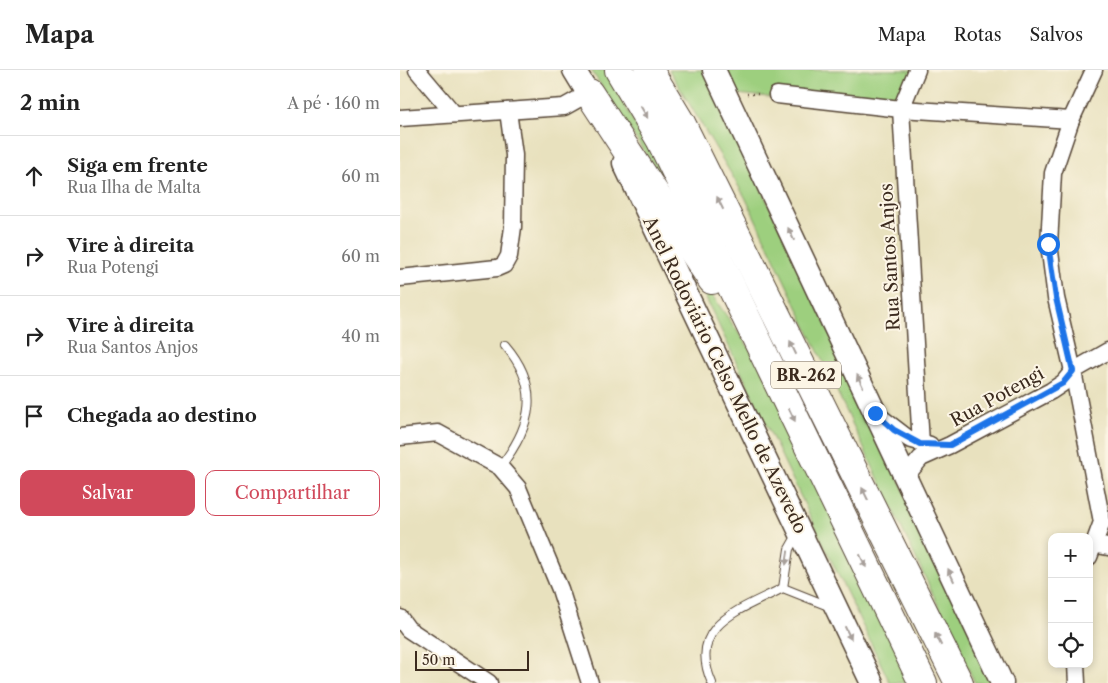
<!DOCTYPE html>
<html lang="pt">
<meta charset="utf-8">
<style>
body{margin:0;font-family:"Libre Caslon Text",serif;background:#f6f6f6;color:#222}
.controls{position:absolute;right:15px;bottom:15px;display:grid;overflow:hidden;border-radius:10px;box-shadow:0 2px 8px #0003}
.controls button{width:45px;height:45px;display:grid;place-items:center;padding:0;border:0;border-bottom:1px solid #e0e0e0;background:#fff;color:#222;font:25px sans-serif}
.scale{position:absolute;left:15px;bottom:12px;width:114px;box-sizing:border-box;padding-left:5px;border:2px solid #3b2a1e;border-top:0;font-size:14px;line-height:18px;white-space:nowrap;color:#3b2a1e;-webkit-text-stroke:4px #fcf5e5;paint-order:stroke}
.stop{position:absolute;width:15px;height:15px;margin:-11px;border:4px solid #1a73e8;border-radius:50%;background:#fff}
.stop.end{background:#1a73e8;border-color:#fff;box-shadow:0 1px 5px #0008}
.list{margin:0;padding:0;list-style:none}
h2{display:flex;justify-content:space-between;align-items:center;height:65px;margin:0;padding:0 20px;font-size:21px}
h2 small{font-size:16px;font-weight:400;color:#767676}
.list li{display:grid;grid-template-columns:32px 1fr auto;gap:15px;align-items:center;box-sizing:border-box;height:80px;padding:0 20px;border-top:1px solid #e0e0e0}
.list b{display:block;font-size:19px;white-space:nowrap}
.list p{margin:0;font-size:16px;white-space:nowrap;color:#767676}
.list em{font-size:16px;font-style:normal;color:#767676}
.actions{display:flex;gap:10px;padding:15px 20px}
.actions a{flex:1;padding:11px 0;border:1px solid #d1495b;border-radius:10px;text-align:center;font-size:18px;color:#d1495b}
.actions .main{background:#d1495b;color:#fff}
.icon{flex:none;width:28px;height:28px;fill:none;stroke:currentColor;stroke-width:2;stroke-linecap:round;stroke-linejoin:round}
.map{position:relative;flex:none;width:708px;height:613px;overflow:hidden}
header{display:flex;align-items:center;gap:30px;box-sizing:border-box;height:70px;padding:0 25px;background:#fff;border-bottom:1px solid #e0e0e0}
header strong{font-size:24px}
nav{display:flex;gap:28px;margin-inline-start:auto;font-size:18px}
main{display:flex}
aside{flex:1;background:#fff}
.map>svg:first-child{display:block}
</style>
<header>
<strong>Mapa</strong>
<nav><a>Mapa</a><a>Rotas</a><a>Salvos</a></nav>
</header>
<main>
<aside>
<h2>2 min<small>A pé · 160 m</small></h2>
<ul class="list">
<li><svg class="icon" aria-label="ahead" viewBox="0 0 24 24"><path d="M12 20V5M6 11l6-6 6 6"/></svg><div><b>Siga em frente</b><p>Rua Ilha de Malta</p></div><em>60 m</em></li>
<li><svg class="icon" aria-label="right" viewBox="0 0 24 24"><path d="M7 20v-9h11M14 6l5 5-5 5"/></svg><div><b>Vire à direita</b><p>Rua Potengi</p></div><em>60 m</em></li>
<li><svg class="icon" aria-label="right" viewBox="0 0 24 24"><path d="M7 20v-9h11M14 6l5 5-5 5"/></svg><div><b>Vire à direita</b><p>Rua Santos Anjos</p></div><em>40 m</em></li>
<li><svg class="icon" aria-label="arrive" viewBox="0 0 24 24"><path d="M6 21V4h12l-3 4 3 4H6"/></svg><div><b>Chegada ao destino</b></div></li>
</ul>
<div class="actions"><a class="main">Salvar</a><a>Compartilhar</a></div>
</aside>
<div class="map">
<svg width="708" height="613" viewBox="0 0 708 613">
<rect width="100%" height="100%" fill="#fcf5e5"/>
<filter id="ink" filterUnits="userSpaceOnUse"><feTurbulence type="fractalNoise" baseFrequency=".02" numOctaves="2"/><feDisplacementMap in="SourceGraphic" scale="10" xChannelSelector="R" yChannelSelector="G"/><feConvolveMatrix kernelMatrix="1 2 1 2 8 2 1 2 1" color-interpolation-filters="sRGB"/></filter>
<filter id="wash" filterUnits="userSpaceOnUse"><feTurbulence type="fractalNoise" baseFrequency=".0096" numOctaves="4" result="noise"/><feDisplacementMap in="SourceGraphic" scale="20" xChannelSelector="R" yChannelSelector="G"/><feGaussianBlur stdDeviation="1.12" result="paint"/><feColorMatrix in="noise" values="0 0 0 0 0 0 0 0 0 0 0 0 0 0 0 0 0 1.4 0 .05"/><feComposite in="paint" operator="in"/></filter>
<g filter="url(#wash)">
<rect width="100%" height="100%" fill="#e8e1be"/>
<!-- green -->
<g fill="#9dcf7e" stroke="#6c7c4e">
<path d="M191,0H205L287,147Z"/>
<path d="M269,0H305L595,613H575L345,127Z"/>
<path d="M313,0H515L501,39L325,23Z"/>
<path d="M288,191L357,289L515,613H490Z"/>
</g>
</g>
<g filter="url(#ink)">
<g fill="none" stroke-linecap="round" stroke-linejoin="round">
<!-- lane casing -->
<g stroke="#554536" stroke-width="10">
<g id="lane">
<path d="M100,397C133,355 141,317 105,275"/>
<path d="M383,518L389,479L397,465"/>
<path d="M312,613C286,554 341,540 383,518L431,537"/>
</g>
</g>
<!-- street casing -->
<g stroke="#554536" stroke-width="19">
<g id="street">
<path d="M17,0L54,44"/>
<path d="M517,0L501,39L521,374"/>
<path d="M377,25L501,39L671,50"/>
<path d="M0,48L164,37L189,23"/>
<path d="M0,208L97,198L104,195L109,186L113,157L114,85L108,41"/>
<path d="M479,346L509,369L530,375"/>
<path d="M0,367L38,363L100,397L118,418L160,519L190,613"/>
<path d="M505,407L521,388L550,375L651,321L663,313L673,301L708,281"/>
<path d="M692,474L708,477"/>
<path d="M689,487L702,452L673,301L656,228L649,174L653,103L671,50L694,0"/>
<path d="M0,548L8,559L89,613"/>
<path d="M676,594L677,613"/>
</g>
</g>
<!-- secondary casing -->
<g stroke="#554536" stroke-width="25">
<g id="secondary">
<path d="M174,0L197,38"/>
<path d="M314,0L602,613"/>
<path d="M224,93L472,613"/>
</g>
</g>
<!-- highway casing -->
<g stroke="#554536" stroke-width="30">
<g id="highway">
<path d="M219,0L260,69L523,613"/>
<path d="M249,0L281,53L559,613"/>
<path d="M189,23L312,210"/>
</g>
</g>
<!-- path -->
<path stroke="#554536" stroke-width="2.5" stroke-dasharray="1 4" stroke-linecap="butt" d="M347,24H361"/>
<!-- lane -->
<use href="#lane" stroke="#fff" stroke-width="8"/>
<!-- street -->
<use href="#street" stroke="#fff" stroke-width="16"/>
<!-- secondary -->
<use href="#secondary" stroke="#fff" stroke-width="22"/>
<!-- highway -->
<use href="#highway" stroke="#fff" stroke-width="28"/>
</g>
<!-- one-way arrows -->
<defs><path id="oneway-solid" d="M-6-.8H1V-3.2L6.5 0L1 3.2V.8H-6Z" transform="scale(1.25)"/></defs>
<g fill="#a79f9a">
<use href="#oneway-solid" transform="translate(244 42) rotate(59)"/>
<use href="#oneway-solid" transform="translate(320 133) rotate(-116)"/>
<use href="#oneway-solid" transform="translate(391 164) rotate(-115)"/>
<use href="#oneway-solid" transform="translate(393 278) rotate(-116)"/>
<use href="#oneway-solid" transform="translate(460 311) rotate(-115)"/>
<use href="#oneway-solid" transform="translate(392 345) rotate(64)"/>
<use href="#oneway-solid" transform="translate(465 424) rotate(-116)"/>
<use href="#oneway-solid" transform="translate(387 488) rotate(99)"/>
<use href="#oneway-solid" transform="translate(463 491) rotate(64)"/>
<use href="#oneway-solid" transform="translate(551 505) rotate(-115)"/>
<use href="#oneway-solid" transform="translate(448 563) rotate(64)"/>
<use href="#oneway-solid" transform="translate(538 569) rotate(-116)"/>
</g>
</g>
<g fill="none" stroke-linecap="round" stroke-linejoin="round" filter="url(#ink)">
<!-- route -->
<path stroke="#1a73e8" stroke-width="6" d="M475,343L494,360L520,374L550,375L663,313L673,301L656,228L648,174"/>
</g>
<g text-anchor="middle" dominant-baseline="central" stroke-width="4" stroke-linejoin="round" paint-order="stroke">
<!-- shield labels -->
<rect fill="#fcf5e5" stroke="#75675a" stroke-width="1" x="371" y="291.5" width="70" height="27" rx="4"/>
<g font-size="16" font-weight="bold" fill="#3b2a1e">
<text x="406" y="305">BR-262</text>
</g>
<!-- street labels -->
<g font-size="18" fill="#3b2a1e" stroke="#fcf5e5">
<text transform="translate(490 187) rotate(-93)">Rua Santos Anjos</text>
<text transform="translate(325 305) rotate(64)">Anel Rodoviário Celso Mello de Azevedo</text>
<text transform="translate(597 327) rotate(-29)">Rua Potengi</text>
</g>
</g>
</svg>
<div class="controls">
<button>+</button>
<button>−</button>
<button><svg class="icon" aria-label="locate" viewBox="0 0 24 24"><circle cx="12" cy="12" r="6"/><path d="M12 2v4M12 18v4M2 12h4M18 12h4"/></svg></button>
</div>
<div class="scale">50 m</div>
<div class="stop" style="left:648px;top:174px"></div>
<div class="stop end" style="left:475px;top:343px"></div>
</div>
</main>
